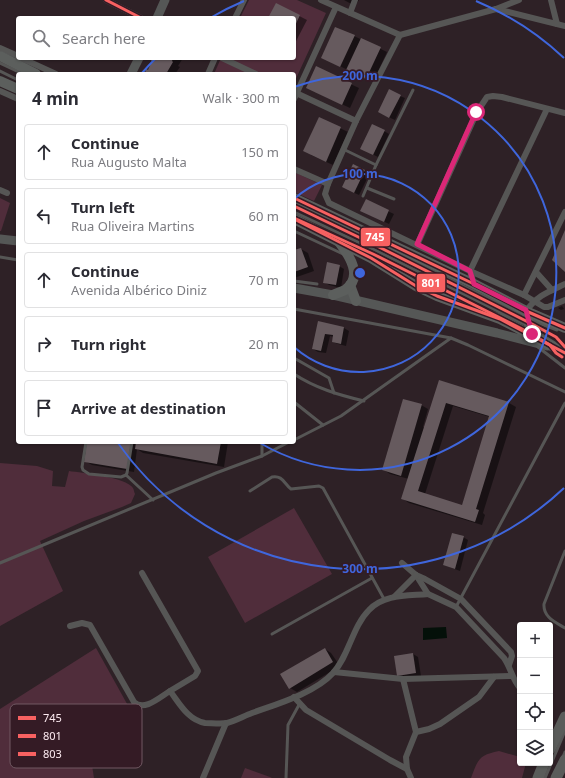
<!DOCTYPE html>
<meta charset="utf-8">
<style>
body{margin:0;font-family:"Noto Sans",sans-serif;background:#f7f7f7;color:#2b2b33}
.controls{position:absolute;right:12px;bottom:12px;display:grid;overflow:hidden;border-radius:4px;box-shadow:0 1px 3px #0004}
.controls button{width:36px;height:36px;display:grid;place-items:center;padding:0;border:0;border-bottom:1px solid #e1e1e2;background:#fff;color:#2b2b33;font:20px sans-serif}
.stop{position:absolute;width:12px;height:12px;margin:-9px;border:3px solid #db2777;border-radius:50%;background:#fff}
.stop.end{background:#db2777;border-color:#fff;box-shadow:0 1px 4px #0008}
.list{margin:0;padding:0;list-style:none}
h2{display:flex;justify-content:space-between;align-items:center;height:52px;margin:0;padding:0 16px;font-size:17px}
h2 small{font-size:13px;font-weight:400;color:#7c7c81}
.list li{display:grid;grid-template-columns:26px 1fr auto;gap:12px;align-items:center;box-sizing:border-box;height:56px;margin:0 8px 8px;padding:0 8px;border:1px solid #e1e1e2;border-radius:4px}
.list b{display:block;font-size:15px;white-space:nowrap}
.list p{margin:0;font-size:13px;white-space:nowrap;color:#7c7c81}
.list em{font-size:13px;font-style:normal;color:#7c7c81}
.icon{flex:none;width:22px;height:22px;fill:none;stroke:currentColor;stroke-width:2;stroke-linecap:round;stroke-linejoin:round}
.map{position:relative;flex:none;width:565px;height:778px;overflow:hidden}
.search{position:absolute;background:#fff;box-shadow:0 1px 3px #0004;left:16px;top:16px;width:280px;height:44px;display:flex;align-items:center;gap:10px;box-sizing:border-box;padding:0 14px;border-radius:4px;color:#7c7c81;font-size:15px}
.panel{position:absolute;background:#fff;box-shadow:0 1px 3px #0004;left:16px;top:72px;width:280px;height:372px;border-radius:4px}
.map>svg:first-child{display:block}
</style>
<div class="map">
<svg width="565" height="778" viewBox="0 0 565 778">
<rect width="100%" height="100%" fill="#2e2126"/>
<!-- green -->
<g fill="#502d3b">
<path d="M249,0H297L326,13L294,83V74H214L221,58H294V18H240Z"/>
<path d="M294,172L322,185L314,201L294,192Z"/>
<path d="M0,198L10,203L1,231H0Z"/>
<path d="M0,463L37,466L53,471L52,486L65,487L69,471C82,473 126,477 133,488C134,490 134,492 135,494L131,503L122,507L84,521L40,541L63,591L0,626Z"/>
<path d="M294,508L332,574L245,623L208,557Z"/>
<path d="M96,648L131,711L95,728L88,740L94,778H0V709Z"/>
<path d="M499,751L520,757V763H526L522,778H471C478,759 479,755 499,751Z"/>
<path d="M245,768L270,777L272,778H241Z"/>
</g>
<!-- water -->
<path fill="#041009" d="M446,627L447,638L423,640V628Z"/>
<!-- shadow -->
<g fill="#0007" fill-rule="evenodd">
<path d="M344,0H359L355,6Z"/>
<path d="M276,4L307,20L294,45V18H269Z"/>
<path d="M354,36L387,52L373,82L329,61Z"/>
<path d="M154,58H183L178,66L180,67L175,74H147Z"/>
<path d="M316,68L359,88L350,108L314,91Z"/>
<path d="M400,96L405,98L395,120L384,115Z"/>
<path d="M319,118L348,132L333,165L311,155Z"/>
<path d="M384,131L389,134L378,157L366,151Z"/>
<path d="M365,170L370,173L359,195L348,190Z"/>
<path d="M366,201L394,214L389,224L366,213Z"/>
<path d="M301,249L308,253L314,271L294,278V251Z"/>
<path d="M339,266L344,269L341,288L329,285L324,282Z"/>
<path d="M562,306L564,309L561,310L558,308Z"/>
<path d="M319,323L344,328L349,331L346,346L338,344L333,342L334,337L330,336L326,353L318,352L313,349Z"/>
<path d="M440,381L509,403L516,407L483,513L485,515L482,525L409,503L403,499L409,479L390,474L384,470L421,405L428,409L423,427L425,428ZM453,406L490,417L462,506L425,494Z"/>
<path d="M88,442H228L224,467L143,453L137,449L134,472L92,465L85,461Z"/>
<path d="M463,537L468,540L460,571L444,565Z"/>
<path d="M325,649L331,653L340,666L297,692L290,688Z"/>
<path d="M413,654L418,657L421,676L403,678L398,676Z"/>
</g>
<!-- building -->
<g fill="#665a5e" fill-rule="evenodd">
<path d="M276,3L300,15L294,28V18H268Z"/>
<path d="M335,27L355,35L340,67L321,58Z"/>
<path d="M361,38L381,47L366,79L346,70Z"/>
<path d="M152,58H173L172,61L173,62L166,74H158L155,72L154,74H145L146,69L148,70L152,61H151Z"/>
<path d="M316,66L352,83L342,105L306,88Z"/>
<path d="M389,89L401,95L389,118L378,112Z"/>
<path d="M319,117L341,127L326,162L303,151Z"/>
<path d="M372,124L385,130L373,155L360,149Z"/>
<path d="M353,164L365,170L354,193L342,187Z"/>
<path d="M366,199L389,210L384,222L360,211Z"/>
<path d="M565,230V272L552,260Z"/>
<path d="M301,248L308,267L294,272V250Z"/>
<path d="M327,262L340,265L336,285L323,283Z"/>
<path d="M318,321L344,327L341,344L332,342L333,335L325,334L321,351L312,349Z"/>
<path d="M439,380L509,402L476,509L479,510L475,522L401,499ZM446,403L489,416L462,505L418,491Z"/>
<path d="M403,399L422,404L401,476L382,470Z"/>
<path d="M87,442H131L127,469L84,462Z"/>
<path d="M136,442H221L217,464L135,449Z"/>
<path d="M452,533L464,536L455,569L443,565Z"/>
<path d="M325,648L333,662L289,689L280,674Z"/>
<path d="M413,653L416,673L397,676L394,656Z"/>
</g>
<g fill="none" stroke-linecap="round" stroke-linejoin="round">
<!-- lane -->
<g stroke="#565655" stroke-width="3">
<path d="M0,63L23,74"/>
<path d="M0,71L18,80"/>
<path d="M343,149L376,165"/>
<path d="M367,188L394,199"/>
<path d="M363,196L376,165L413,90"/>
<path d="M294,212L375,250L528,326"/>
<path d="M294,231L343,254"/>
<path d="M382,246L524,316"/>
<path d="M0,257L18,260"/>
<path d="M294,281L317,284"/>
<path d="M294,309L451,338L341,416L294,440"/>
<path d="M531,320L557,330"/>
<path d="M532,329L555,343"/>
<path d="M451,338L468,345L565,392"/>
<path d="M538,347L565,368"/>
<path d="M294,358L329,378L334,393"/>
<path d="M294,374C315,388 339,395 364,401"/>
<path d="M294,402L323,425"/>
<path d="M86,442L82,467L83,470L89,474L121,477L126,475"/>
<path d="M262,442V456"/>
<path d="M126,475L153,500"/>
<path d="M126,475L127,473L132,442"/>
<path d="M250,491L272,477C283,475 284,484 291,489L319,486L323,488L384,599"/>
<path d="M565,551L544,604C543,617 555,622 565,628"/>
<path d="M0,563L216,473L262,456L289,442"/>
<path d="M456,607L565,403"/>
<path d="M272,634L372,578"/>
<path d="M562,759L565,752"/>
<path d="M286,778L288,725L300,703"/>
<path d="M545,778L565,731"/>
</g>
<!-- street -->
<g stroke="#565655" stroke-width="6">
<path d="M106,0L141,18"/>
<path d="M321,0L400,35"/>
<path d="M551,0L557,24"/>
<path d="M496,9L565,26"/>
<path d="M350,13L355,0"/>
<path d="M235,18L244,0"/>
<path d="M400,35L356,121L328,184L325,194L329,203L470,271L524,295L544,307H548L565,300"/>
<path d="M400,35L496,9L519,0"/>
<path d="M0,48L18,56"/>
<path d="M21,58L56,74"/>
<path d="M222,58L256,74"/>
<path d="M208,74L215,58"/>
<path d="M0,91L18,99"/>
<path d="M294,92L356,121"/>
<path d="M294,99L336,7"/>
<path d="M294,169L328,184"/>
<path d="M0,190L7,193"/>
<path d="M417,245L477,112L487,97L493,96L502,97L565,113"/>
<path d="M536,272L552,290"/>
<path d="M474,284L470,271L547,109"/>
<path d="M524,295L565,212"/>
<path d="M526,311C538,295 548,292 565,284"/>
<path d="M402,563L416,575L428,594L456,607L504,658C511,668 512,679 520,688"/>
<path d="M142,573L198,671L195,676L170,691"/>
<path d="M416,575L425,579L461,599L511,652L512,656L509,665"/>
<path d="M394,597L416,575"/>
<path d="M70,626L82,623L90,625L134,702C144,712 160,697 170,691C180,704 188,720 205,723C211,723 221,724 227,723C235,721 244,716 252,713C277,704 315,693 333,673C349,656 352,627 369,610C384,594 408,596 428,594"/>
<path d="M334,672L403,679L512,676"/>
<path d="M403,679L416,732L406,757L407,769L411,778"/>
<path d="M294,697L306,710L390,760L407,769"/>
<path d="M416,732L429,729L440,724L479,697L494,677"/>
<path d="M203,778L226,723"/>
</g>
<!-- secondary -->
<g stroke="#555756" stroke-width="9">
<path d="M157,18L165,0"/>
<path d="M131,74L139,58"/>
<path d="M0,239L18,241"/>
<path d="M294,288L333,295L497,333L547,346"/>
</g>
<!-- primary -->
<g stroke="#5c5f5d" stroke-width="10">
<path d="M0,56L36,74"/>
<path d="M0,81L18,89"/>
<path d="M294,198L474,284L526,311L565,328"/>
<path d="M294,219L371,258L416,286L437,296L500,319L565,353"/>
<path d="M350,285L356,301"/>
<path d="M333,295C337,293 341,292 345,290C364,277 349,255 339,242"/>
<path d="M526,311L532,336"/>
</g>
<!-- highway -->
<g stroke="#5a5c5a" stroke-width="11">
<path d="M550,749L565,717"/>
<path d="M538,778L544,763"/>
<path d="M556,778L565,760"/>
</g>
<!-- bus-1 casing -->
<g stroke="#341b25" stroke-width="6">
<g id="bus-1">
<path d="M106,0L141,18"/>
<path d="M294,198L474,284L526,311L565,328"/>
<path d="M294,219L371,258L416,286L437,296L500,319L565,353"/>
</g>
</g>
<!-- bus-2 casing -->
<g stroke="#341b25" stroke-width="6">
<path id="bus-2" d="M294,218L373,254L528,332L550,345L556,353L562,357"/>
</g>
<!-- bus-3 casing -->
<g stroke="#341b25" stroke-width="6">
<path id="bus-3" d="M296,207L377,246L532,324L556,337L565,347"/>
</g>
<!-- bus-1 -->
<use href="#bus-1" stroke="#f76161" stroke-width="3"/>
<!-- bus-2 -->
<use href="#bus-2" stroke="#f76161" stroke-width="3"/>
<!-- bus-3 -->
<use href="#bus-3" stroke="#f76161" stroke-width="3"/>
</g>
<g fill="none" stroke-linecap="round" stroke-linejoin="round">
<!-- route -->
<path stroke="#db2777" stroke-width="5" d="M476,112L417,244L470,271L474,284L526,310L532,334"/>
</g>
<!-- distance rings -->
<g fill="none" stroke="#3f66dc" stroke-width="2">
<path d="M294 199A99 99 0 1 1 294 347"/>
<path d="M294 87A197 197 0 1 1 260 443"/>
<path d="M564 488A296 296 0 0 1 118 443M142 73A296 296 0 0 1 156 58M210 18A296 296 0 0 1 244 1M476 1A296 296 0 0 1 564 58"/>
</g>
<!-- legend -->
<rect x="10" y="704" width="132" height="64" rx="6" fill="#341b25" stroke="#705962" stroke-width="1"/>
<rect x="18" y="716" width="18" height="4" fill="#f76161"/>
<rect x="18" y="734" width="18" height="4" fill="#f76161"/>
<rect x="18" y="752" width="18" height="4" fill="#f76161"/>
<g font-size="11" fill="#fdebf1">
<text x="43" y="722">745</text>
<text x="43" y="740">801</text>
<text x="43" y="758">803</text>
</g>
<circle cx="360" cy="273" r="6" fill="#3f66dc" stroke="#341b25" stroke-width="2"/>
<g font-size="12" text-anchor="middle" font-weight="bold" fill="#3f66dc" stroke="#341b25" stroke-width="3.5" stroke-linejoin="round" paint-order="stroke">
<text x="360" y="80">200 m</text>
<text x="360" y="178">100 m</text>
<text x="360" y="573">300 m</text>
</g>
<g stroke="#341b25" stroke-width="1.5">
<rect x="360" y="227" width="31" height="20" rx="4" fill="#f76161"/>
<rect x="416" y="273" width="30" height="20" rx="4" fill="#f76161"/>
</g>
<g font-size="11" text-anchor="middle" font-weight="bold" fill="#fff">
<text x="375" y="241">745</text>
<text x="431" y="287">801</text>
</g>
</svg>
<div class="controls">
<button>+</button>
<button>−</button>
<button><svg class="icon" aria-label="locate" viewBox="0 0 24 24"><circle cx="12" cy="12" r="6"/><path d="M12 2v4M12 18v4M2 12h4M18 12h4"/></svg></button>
<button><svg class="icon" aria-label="layers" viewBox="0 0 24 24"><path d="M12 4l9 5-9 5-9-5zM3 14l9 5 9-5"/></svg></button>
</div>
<div class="stop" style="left:476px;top:112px"></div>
<div class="stop end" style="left:532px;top:334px"></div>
<div class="search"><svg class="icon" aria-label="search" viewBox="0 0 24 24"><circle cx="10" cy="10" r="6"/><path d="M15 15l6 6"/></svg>Search here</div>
<section class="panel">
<h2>4 min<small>Walk · 300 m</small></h2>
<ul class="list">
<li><svg class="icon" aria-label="ahead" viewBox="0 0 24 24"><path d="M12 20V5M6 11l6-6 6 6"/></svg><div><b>Continue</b><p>Rua Augusto Malta</p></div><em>150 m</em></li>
<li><svg class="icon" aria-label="left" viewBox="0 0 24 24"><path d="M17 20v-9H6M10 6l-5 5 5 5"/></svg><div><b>Turn left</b><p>Rua Oliveira Martins</p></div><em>60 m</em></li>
<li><svg class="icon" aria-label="ahead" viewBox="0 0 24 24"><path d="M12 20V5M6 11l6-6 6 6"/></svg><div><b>Continue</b><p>Avenida Albérico Diniz</p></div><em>70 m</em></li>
<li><svg class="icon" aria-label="right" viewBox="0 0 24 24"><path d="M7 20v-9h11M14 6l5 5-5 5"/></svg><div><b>Turn right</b></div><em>20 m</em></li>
<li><svg class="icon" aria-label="arrive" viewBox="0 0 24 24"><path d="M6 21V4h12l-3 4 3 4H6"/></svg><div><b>Arrive at destination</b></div></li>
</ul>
</section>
</div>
